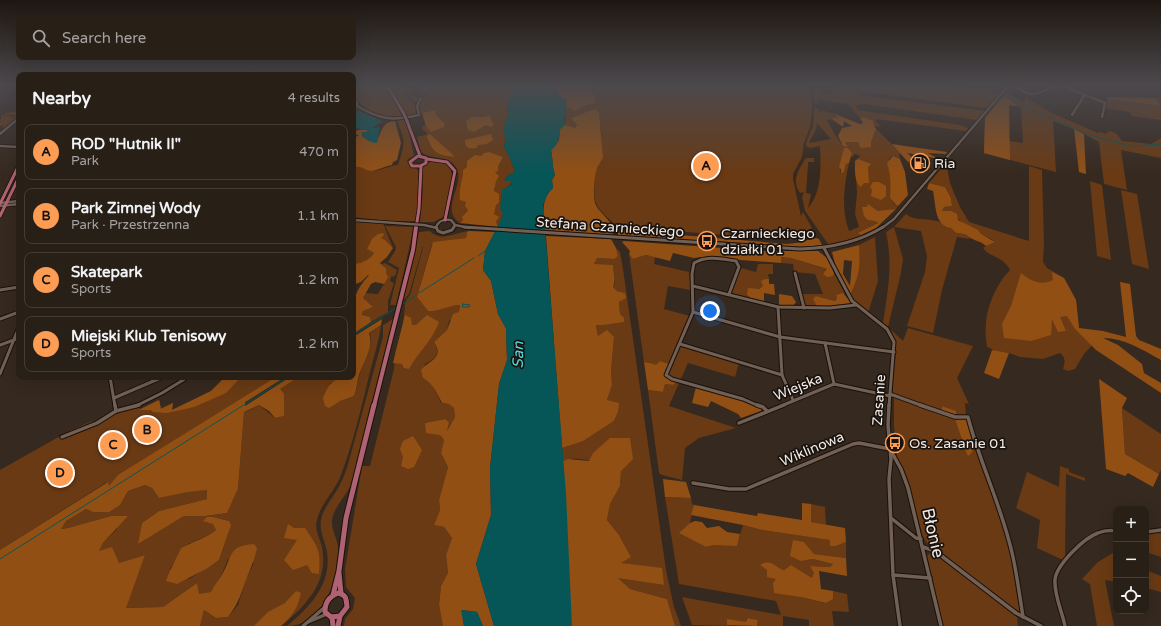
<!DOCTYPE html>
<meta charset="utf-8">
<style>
body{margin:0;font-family:"Varela Round",sans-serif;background:#342c24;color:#f1f3f6}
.controls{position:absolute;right:12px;bottom:12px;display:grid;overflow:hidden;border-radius:8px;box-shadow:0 4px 16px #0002}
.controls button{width:36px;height:36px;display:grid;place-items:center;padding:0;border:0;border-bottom:1px solid #443d36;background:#281f17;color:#f1f3f6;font:20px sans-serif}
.you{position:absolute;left:710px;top:311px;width:14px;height:14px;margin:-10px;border:3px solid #fff;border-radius:50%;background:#1a73e8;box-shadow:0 0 0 6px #1a73e833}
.badge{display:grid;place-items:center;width:26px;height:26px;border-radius:50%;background:#fd9d54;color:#111;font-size:13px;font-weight:700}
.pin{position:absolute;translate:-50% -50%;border:2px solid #fff;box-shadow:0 1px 4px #0006}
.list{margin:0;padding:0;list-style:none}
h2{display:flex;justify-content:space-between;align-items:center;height:52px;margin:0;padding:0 16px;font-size:17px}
h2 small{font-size:13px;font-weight:400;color:#a5a2a1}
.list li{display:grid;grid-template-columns:26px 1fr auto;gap:12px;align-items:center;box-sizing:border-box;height:56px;margin:0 8px 8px;padding:0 8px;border:1px solid #443d36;border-radius:8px}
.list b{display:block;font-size:15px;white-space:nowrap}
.list p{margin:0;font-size:13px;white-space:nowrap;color:#a5a2a1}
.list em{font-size:13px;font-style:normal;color:#a5a2a1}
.icon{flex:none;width:22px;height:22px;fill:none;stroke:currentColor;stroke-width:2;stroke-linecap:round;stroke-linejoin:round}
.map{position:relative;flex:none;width:1161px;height:626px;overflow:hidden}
.search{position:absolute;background:#281f17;box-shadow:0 4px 16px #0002;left:16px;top:16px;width:340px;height:44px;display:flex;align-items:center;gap:10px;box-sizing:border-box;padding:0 14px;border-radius:8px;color:#a5a2a1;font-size:15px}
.panel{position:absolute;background:#281f17;box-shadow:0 4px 16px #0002;left:16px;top:72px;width:340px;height:308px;border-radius:8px}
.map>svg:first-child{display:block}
</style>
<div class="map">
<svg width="1161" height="626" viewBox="0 0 1161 626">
<rect width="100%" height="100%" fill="#36291f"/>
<!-- green -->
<g fill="#693a14" fill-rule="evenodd">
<path d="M353,85H384L393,98L402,117L386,118L368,110L353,96Z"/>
<path d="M388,85C409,85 402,95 415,105L416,114L408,116Z"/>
<path d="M400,85L410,89L413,96L418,98C422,95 422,90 420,85H433L417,103C408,99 408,89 400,85Z"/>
<path d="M435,85H509V90L512,94L507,108L509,116L504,147L510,158L515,172L504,180L513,182L508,186L503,214L498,227L493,214L496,205L494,192L495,184L463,170L462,189L459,196L466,202L468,210L464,214L463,220L460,223C438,209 468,182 455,166C447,155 431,160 421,152L417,137L428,134L423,130L422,126L426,125L422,113L420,114L418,107L421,100Z"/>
<path d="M589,85H808L811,94L812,109L810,127L804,143L802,157L793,174V179L801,216L803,212L812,228L805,232L804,237L796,240L616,227C610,218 600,213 596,203C593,198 594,171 597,166C598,164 600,163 602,161L601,130L594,109L571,118L577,125L575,128L565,125L566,107L569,109L588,106L591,104L592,94Z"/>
<path d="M836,85H845L848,88H850L848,85H944L996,92V93L999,95L987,108L857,91L858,95L985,111L977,120L863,104L856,105L857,110L960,125L968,128L966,131L876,119L875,121L881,127L876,126C873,120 867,116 860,118L848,104L821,100H818L817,104L814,103L813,89H820L823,94L833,93L832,89H837Z"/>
<path d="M1007,92L1022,102L1025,100L1026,95H1027L1028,99L1052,113L1098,133L1100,132L1105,134L1110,131L1117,134L1122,141L1151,144L1161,138V158L1121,150L1127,190L1104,184L1099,142L1081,132L1053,121L1056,172L984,153L985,118ZM1009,105L1021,107L1023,143L1009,141Z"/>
<path d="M1155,98H1161V120L1132,116L1130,112L1105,108L1107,99L1159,106Z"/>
<path d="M815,107L822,112L823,110L839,118L840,119L833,116V119L827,120L835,135L843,146L848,147L844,142H871L876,129L902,154H899L900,159L893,156L889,159L892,188L890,198L895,205L898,206L896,209C887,210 881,215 873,207L875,221L878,223L870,227L861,235L866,233C855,238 840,246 828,244L805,211L802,197L804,192L800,193C791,180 799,169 806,158H814V162H808V165L806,193L811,194L808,208C822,193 821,166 820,146L810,148L806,146V143L813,126ZM817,123L831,139L809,143L816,129ZM844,148H848L852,157L855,154L860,156L855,161L857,193L855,214L859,227L849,231C841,210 844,185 849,163L846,164L844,172H840Z"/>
<path d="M19,111L17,114H19V115L4,128L2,127L4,125L0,126V122L2,121H0L2,115L14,117L9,123L16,115H5V113Z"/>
<path d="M404,119L409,133L414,156L408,159L407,162L416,167L420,175L418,221H388L353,217V167C361,166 365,170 372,171C381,171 390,165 398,165C405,144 406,141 397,121Z"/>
<path d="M430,162C465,157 449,196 445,216L434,222H420L423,190L421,169Z"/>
<path d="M946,163L950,183L960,207L969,222L1029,241V166L1042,170L1044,244L1043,262L1047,268L1064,278L1076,300L1079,328L1091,331L1094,343L1084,354L1075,369L1068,371L1063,369C1065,362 1066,358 1060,353L1043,359L1020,357L1009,353L996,351L987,347C986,339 985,331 986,323C987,305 998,282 1010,270C1003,256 989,257 983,248L989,244L995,242C991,238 986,237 981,235C970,229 959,221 951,211H942L944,207L952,206L951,198L945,187L929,183Z"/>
<path d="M1090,181L1102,185L1111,260L1097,256Z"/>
<path d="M1121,190L1137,194L1149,269L1132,264Z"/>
<path d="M906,214C914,221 926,218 937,221C942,222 944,227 951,228L956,233L965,234L970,239L957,237L942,290L933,333L907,326L925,272L927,256L921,231L894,227L903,259L901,273L888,327L883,323C888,289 893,266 886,232L894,227Z"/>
<path d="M353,221L383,223L393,248L385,240L367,249L374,253L366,262L353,264V224H356H353Z"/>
<path d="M385,226L414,227L396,305H390L399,268L388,262L395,251L396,247Z"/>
<path d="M430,231C441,243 456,232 469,231L467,232L466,238L432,244L417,297L428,311C438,312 452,304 460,305L459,312L449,321L447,330L434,342C441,353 436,359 425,364L423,378C433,384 437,393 441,403L449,404L454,407L455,417L445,434L449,422L445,419L425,423L440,435L444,440L441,453L448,467L439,500L440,510L434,525L444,527L452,538L446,555L448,573L441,586L439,605L443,626H344L345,619L353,609L355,598L346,587L345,569L361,472L362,466H370L394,369L395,353L403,324L405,305L406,300L410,295L423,248V246L409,294L403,301L419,232Z"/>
<path d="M875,237L878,281L868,313L854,301L850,295L859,265V245Z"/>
<path d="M616,248L620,252L623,269L666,570L674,607L681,626H675L667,599L630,589L617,577L664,585L620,562L631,557L619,535L607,520L610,504L620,486L621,471C604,466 579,454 563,461L562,448L584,440L614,421L618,412L607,400L612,385L611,371L614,337L598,336L596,324L620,314L619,302L625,293L617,291L613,287L615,283L613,273L594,264L597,258L613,259L618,256Z"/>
<path d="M629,254L633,259L646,255L655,257L654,264L689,272L691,290L668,286L664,309L690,316L669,364L660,361L656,366L650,363L644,362Z"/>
<path d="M781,257L791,258L823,268L827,269L833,276L834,273L845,294L836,295L837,298L835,301L816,296L821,307L805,306L801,294H823L815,274L794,272L793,264L781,263Z"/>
<path d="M385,263L397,270L395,276L391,277L390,281L394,283L388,301V312L371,322L370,317L362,316L363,311L373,307L363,298L366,293L378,294L384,284L386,268L382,264Z"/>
<path d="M758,264H773V274H768L769,279H765L764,286L747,295L751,298L732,293L741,268L756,272Z"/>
<path d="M393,319L351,485C345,497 334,507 332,520C331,529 337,538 338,547C340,577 323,626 287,626C310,607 332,584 327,552C325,541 319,531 321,520C323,509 331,500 337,490C341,483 344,476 347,468L383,337V325Z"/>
<path d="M381,325C379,342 373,359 369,376C361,409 353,443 341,475C335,491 321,503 317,520C314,529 320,538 322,547C329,582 306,606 281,626H200L204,610L216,618L228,617L238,605L246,579L254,563L228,559L222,574L211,592L198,595L197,583L163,607L125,608L145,555L119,563L98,552L103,543L117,529L111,516L68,528L60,529L66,521L86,509L93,512L120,505L128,491L145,485L152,488L159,498L187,491L207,490V499L159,511L142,523L139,543L184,516H205L227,513L238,489L244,412L250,410L259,405L275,418L284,416L280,389L299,377H340L329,384L340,401L354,396C357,390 357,384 359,377C362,363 374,348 370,333ZM213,517L229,521L228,534L219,560L189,579L170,569L176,559L181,548C192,541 208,537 216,530L213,524Z"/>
<path d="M908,328L973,346L957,378L969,404L965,403L966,415L956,416L955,411L942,406L941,411L895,395L893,392C891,371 902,349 890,329L903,341Z"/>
<path d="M681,345L739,363L735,377L688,363L680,381L672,378L667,373Z"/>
<path d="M225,377H285L109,489L107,482L0,550V470L69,431L92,421V424L116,411L137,406L140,409L159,400L161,408L173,403L172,410L211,391Z"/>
<path d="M677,382L679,383L669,406L736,428L699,438L685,448L682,480L662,475L659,473L648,390L663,392L665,384L673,385Z"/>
<path d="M894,397L955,419L967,455L969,456L973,451L972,448L976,449L993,494L1011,557L1020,613L928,544L923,537L909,485L905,473L897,457L894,426Z"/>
<path d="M1122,408L1161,434V470L1159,474L1125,454Z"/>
<path d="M1060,466L1069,469V472L1085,478V481L1066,474L1065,561L1037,548L1040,520L1016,508L1027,472L1059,487Z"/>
<path d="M665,497L691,498L692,504L694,505L690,523L680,533L706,547L714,545H737L743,525L762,530L831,540V546H836L846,542V558L814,554L804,542L801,561L813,559L833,564L830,567L811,566L814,573L813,579L791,565L784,570L780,569L767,570L801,597L825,603L833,599V591L847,594L849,612L832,611L834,626H809V620L783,616V626H757L758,620L746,618V622L727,625L734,626L692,625L682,597L781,615L776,601L679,584Z"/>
<path d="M811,504L825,507L826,525L811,522Z"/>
<path d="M1161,531V557L1146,552V535Z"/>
<path d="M1116,551V582L1105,580L1114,626H1097L1090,584L1082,579L1098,562Z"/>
<path d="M930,553L936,555L1017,617L1018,626H943L927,556Z"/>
<path d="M1146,570L1161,576V592L1146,588Z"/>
</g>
<!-- forest -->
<g fill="#924f14" fill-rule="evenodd">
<path d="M557,85H590L592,94L596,96L595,103L580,108L576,111L566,107L567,100L557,94Z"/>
<path d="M1003,96L1018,106L1009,105L1010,160L984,153L985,118Z"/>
<path d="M1108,97L1155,98L1160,106L1107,99Z"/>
<path d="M594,109L597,110L599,113L603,157C602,162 598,164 597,168C594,177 593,193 595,203C599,214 616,222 613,235L545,230C544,214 540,200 553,188L552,180L555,175C552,166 553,159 551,150L559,140L560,129L565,125L575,128L577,125L571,118Z"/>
<path d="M436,110V115L445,124L444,127L431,132L426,126L422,113Z"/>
<path d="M830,112L860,124L863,123L860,118L864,117L873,121L876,129L871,142V147L861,148L859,145V142H845L848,147L843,146L838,136L842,128L852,126L844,121L843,127L833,120L832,117L839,118Z"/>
<path d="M489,115L494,125L491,127L486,125L474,132L468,130L466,121L471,117H484Z"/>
<path d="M395,121L401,143L397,160L393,162L392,165C385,166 379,170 372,171C364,171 364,166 353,167V139L359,135L355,134V132L358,130L369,129L366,132H362V136L369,141H377C382,131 382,122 395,121Z"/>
<path d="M1074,129L1084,134L1086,174L1079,172Z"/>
<path d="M430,134L452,154L454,157C443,155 435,155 430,144C429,140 427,139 427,135Z"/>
<path d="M491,134L493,140L487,144L478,145L476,148C470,149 464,148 465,140Z"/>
<path d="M892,144L947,152L946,154L928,153L939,159L907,153L913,158L914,160L908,162Z"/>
<path d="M844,148H848L852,153L849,163L846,164L844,172L841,173V169L839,167Z"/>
<path d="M489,152L503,157L498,166V171L495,172L499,176L496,181L494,191L499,194V202L496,205L494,214L499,217L496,221L498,227L460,223L463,220L462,217L468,210L465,206L466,202L460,200C458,191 463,180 463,170L467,167V161L475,155L481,156L484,153Z"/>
<path d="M893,156L900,159L905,172L908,195L898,206L896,205L890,198C891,185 891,175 887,163Z"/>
<path d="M858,159L871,164L868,167L869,183H864L861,187C854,183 855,169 855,161Z"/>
<path d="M873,182H879L886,186V196L881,200L871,196L872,190L870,187Z"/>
<path d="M929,183L945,187L951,198L952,206L944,207L942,211H951L957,214L958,220L978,230L981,234L995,242L986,246C980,240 972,241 965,234L956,233L951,228C934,226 936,204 933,191L927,189Z"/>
<path d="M868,204L878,211L896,209L876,228L861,235L858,233L878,223L875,221L868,220L864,216L862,207H867Z"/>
<path d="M620,230L787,244L796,243L816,238L819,239L822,245L793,248L707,240H688L618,235V233Z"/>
<path d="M469,231L495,232L485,251L483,270L491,281L498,314L506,328L507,360L499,384L490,468L491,515L476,564L494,626H483L477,612L462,610L464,626H443L439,605L441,586L448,573L446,555L452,538L444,527L434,525L440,510L439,500L448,467L441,453L444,440L440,435L426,433L425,423L445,419L449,422L447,431L455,417L454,408L449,404L442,403C437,393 433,384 423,378L421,370C429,360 445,358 434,342L447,330L453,314L459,312L460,305C453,304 438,312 428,311L417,297L433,242L466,238L467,232Z"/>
<path d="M383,233L384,235L381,238L385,240L393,248L387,257L380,263L386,268V273L388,277L384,284L375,282L371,284L363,298L373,307L363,311L362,315L370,317L371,322L353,334C353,307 350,296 369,275H368L361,282L353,285V264C363,263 368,261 374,253L367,249L372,239L378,234Z"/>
<path d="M546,236L611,239L616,248L618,256L614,259L597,258L594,264L613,265C613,273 616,280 613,287L617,291L625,293L626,298L619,302L620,314L624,318V322L603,325H596L598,336L607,330L614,337L611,371L612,385L607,400L619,403L618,412L614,421L583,441L562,448Z"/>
<path d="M624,241L722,248L739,251H818L827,258L834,273L833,276L827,277L823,274L827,269L791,258L781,257V263L701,257L694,258L673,253L670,261L646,255L633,259L629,254L630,251L622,242Z"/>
<path d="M859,245C860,268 860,274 850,295L835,264L832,252ZM844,260L852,261L850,286L843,274Z"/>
<path d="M1052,272L1064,278L1076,300L1079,328L1103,331L1126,337L1120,282L1130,284L1136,336L1139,340L1161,349V360C1143,350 1124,338 1103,338L1118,345L1142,364L1144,373L1161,383V393L1096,350L1075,329L1067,316L1060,317L1066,331L1058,332L1052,319L1051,335L1031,341L1004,338L1002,324L1011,306L1021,273C1030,281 1042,286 1053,280Z"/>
<path d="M765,279H769V284H774L775,295L764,293V301L751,298L747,295L748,288L759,289L763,286L761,281Z"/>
<path d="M843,293L853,305L821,307L817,306L813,299L816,296L835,301L837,298L836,295Z"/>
<path d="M779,294L792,296L796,302L793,306L779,305Z"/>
<path d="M405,315L411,318L412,325H416L427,315L439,322C433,340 418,352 409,369L404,368L402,364L393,363Z"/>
<path d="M382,319L381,325L369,333C374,347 364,361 359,375C357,382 357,389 354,396L340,401L329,408L325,406L323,398C330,381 334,377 353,377V337Z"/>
<path d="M992,350L1009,353L999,379L984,373Z"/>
<path d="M660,361L669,364L665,372L667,377L677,382L673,385L665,384L663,392L648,390L644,362L650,363L656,365Z"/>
<path d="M225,377H241L226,393L194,407L167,413L153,412L151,410H139L159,400L161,409L173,403L172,410L211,391Z"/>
<path d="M276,377H285L245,402V406L290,377H299L280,389L284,394V416L275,418L269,411L259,405L244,412L238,489L227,513L205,516H184L138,544L142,523L159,511L207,499V490L187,492L159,498L152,488L145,485L128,491L120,505L109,512H93L86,509L66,521L61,529L68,528L111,516H128L103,543L99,551L112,547L119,563L145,555L126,608L163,607L197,583L199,594L211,592C214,585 219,580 223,573C233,554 229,546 254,544L257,548C254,562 251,567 246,580C240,596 239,603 228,617L216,618L204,610L200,626H0V550L108,482L109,486L118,475Z"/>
<path d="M1099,379L1127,398L1122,408L1125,454L1159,474L1153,487L1128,473L1125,476L1106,469Z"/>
<path d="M696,387L749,402L761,408V411L741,418L738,414L711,401L708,407L692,403Z"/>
<path d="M942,406L956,411V416L966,418L976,449L972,448L973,451L969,456L967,455L955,419L941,414Z"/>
<path d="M413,436L422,450L414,467L408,469L401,466L403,457L400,449L403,441Z"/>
<path d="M610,438H630L633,459L621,471L620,486L610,504L607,520L619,535L631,557L621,563L662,568L664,585L618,578L630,589L667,599L675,626H571L563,461L568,459L589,461L593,453Z"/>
<path d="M663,479L686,482L691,498L665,497Z"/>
<path d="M802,503L811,504V522L845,528L846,542L836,546H830V540L762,530L743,525L691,515L694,505L757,516L758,513L802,520Z"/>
<path d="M207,517H213L229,521L231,525L219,560L206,569L177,584L166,581C170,569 176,559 181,548C192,542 208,537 216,530L213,524L203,521Z"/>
<path d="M695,521L702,522L707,528L719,526L727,532L740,534L737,546L714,545L706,547L679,533L690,523Z"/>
<path d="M288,524L294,528H305C318,548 321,549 319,574L312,573L307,565L293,570L284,560L297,540L284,538Z"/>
<path d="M793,540L804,542L814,554L846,558L847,576L819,571L821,589L833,591V599L826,603L801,597L774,593L773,583L776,579L767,577V570L760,565C772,558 774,567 784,570L791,565L812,578L814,573L810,566L830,567L833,564L813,559L801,561L790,556Z"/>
<path d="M296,591L301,593C298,607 293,616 281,626H254L268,612L285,603Z"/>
<path d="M747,618L758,620L757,626L727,625V619L746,622Z"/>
</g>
<!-- water -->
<g fill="#065658">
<path d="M509,85H557V94L567,100L564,120L565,125L560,129C559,138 558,146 551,150C553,159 552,166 555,175L552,180L553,188L548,193L543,205L566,494L572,626H494L476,564L491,515L490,468L499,384L507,360L506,329L498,314L491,281L483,270L485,251L503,215L500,208L502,190L513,183L504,180L508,175L515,172L510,158L504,147L506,138L503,132L506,118L509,116L507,102L512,94L509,90Z"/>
<path d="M359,111L382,121V122L372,128L380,127V128L377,143C371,143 362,138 361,132H366L369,130H362L353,126L354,116Z"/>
<path d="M461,610L477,612L483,626H464Z"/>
</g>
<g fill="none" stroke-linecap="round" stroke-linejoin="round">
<!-- stream -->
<g stroke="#065658" stroke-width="1">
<path d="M995,85L1001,89"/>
<path d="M1007,93L1024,107L1089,135L1130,146L1161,144"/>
<path d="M478,256L485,251"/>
<path d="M419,293L474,258"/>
<path d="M463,304L470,305L469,307H463Z"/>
<path d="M401,305L415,296"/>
<path d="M353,335L396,308"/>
<path d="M0,559L288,377"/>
</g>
<!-- minor-far2 casing -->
<g stroke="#1d1109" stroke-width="4">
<g id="minor-far2">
<path d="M1014,85C1032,100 1038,94 1057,85"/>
<path d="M1060,85L1105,103L1102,117"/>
<path d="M353,99L357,103V106"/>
<path d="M357,106C381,120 392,121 419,115L417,106L421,98"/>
<path d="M1072,115L1084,96"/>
<path d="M0,134L19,118"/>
<path d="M0,146L19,147"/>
<path d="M0,203L19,201"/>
<path d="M0,206L19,204"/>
<path d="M353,220L410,224"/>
<path d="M424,225L437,228"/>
<path d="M455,225L469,228"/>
<path d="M436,227C439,220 444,219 451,220L455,225"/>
<path d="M453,228L455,225"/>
<path d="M882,228L894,219L1009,85"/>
</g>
</g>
<!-- minor-far1 casing -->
<g stroke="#1d1109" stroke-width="5">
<g id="minor-far1">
<path d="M436,227L438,231L443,233L452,230L454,227"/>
<path d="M464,227L800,249C830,248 858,243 883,227"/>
<path d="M824,248L852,301L887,329L894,342L889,406"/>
<path d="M795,273L804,308"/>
<path d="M693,286L778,307L830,308L856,305"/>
<path d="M0,290L19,287"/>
<path d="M729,294L739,267L736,261C722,259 707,255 694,263L692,274L693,312L666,375L672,379L743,399L759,406"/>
<path d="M778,307L782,375L793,400"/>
<path d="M693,312L780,337L894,352"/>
<path d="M0,319L19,312"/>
<path d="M825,343L834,384"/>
<path d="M680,344L782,375"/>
<path d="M0,345L19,338"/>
<path d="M0,374L19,327"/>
<path d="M110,377L115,406"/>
<path d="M890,394L923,406"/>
<path d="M114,398L163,377"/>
<path d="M136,406L162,393L188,377"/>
<path d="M781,406L834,384L890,396"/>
</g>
</g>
<!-- minor casing -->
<g stroke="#1d1109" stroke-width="5.5">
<g id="minor">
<path d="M115,405L116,411"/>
<path d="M757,405L763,407L767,411"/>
<path d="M889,405L888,425L891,459L889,479L893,575L900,626"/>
<path d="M920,405L955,417H968C980,464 1003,509 1013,557C1017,576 1020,597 1023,617"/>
<path d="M116,411L139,405"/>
<path d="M739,423L784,405"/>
<path d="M62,437L97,423L116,411"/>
<path d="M891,451L901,469L908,488L941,626"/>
<path d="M693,483L729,489H746L853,444L859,443L890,449"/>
<path d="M891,518L916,538L921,539"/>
<path d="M1146,532L1161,530"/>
<path d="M923,547L935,551L1016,613L1041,626"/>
<path d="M893,575L930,578"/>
<path d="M308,622L327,614"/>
<path d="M303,626L325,607"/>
<path d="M1065,626C1062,611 1054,595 1055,580C1056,565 1084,538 1098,533C1103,531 1110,530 1116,531"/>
</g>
</g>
<!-- major-far2 casing -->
<g stroke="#1d1109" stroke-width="4.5">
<g id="major-far2">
<path d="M387,85L404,114"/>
<path d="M407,121L420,156"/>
<path d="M418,156L426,158V163L420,166H412L410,162Z"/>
<path d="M427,159L447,162L455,171L445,220"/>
<path d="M0,204L19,165"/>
<path d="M0,216L19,177"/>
<path d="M416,228L419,209L421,166"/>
</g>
</g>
<!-- major-far1 casing -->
<g stroke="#1d1109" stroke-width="6">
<path id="major-far1" d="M374,406L413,250L416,227"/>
</g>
<!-- major casing -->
<g stroke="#1d1109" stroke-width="7">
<g id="major">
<path d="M339,573L341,593"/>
<path d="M338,593C347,595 346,599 347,607L340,616L331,617L325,612C325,602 329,597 338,593Z"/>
<path d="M333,595L339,571L346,518L374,405"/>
<path d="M332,617L333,626"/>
<path d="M338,626L340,616"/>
</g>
</g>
<!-- minor-far2 -->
<use href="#minor-far2" stroke="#706056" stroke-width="2.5"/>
<!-- minor-far1 -->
<use href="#minor-far1" stroke="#706056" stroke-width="3"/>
<!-- minor -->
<use href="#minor" stroke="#706056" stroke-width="3.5"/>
<!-- major-far2 -->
<use href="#major-far2" stroke="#ae6273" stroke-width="3"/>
<!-- major-far1 -->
<use href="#major-far1" stroke="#ae6273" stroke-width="4"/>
<!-- major -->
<use href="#major" stroke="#ae6273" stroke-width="5"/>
<!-- minor-bridge casing -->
<g stroke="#1d1109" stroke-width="4" stroke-linecap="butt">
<path id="minor-bridge" d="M410,224L424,225"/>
</g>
<!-- major-bridge casing -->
<g stroke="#1d1109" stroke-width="4.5" stroke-linecap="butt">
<path id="major-bridge" d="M404,114L407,121"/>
</g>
<!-- minor-bridge -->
<use href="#minor-bridge" stroke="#706056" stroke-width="2.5"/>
<!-- major-bridge -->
<use href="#major-bridge" stroke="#ae6273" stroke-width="3"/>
</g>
<!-- sky -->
<linearGradient id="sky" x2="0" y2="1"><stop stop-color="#1e1711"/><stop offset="0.49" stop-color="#4c494d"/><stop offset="1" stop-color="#4c494d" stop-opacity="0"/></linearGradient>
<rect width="1161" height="173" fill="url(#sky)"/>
<!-- icons -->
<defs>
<g id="fuel-ring" transform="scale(1)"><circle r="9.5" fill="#19130f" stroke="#fd9d54" stroke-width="1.5"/><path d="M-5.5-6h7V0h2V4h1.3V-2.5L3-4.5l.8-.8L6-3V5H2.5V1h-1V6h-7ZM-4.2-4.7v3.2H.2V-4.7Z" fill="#fd9d54"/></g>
<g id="bus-ring" transform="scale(1)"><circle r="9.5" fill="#19130f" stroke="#fd9d54" stroke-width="1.5"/><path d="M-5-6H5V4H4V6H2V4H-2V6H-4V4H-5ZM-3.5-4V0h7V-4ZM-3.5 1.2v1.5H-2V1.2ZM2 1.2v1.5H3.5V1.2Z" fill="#fd9d54"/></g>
</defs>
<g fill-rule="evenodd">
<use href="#fuel-ring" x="920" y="163"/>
<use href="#bus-ring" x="707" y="241"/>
<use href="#bus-ring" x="895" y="443"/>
</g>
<g text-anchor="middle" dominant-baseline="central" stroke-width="3.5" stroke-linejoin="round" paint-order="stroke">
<!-- poi labels -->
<g font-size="14" fill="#f4eae4" stroke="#19130f" text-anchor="start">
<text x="934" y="163">Ria</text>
<text x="721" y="233">Czarnieckiego<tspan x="721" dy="16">działki 01</tspan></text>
<text x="909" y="443">Os. Zasanie 01</text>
</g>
<!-- street labels -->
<g font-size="14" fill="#f4eae4" stroke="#19130f">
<text transform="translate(610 227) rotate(4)">Stefana Czarnieckiego</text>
<text transform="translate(798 387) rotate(-22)">Wiejska</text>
<text transform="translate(879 400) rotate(-86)">Zasanie</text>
<text transform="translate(812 449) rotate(-23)">Wiklinowa</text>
</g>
<!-- water labels -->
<g font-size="15" font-style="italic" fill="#55d9dd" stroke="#19130f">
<text transform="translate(518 355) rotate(-89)">San</text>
</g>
<!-- near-street labels -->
<g font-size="17" fill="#f4eae4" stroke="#19130f">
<text transform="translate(933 533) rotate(77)">Błonie</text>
</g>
</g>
</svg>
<div class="controls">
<button>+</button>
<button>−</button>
<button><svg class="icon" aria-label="locate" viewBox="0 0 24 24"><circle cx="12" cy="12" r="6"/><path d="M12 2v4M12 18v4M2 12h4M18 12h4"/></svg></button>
</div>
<div class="you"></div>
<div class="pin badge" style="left:706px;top:166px">A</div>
<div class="pin badge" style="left:147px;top:430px">B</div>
<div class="pin badge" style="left:113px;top:445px">C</div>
<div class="pin badge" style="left:60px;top:473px">D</div>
<div class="search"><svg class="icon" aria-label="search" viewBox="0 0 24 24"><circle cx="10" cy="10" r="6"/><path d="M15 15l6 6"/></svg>Search here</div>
<section class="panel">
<h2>Nearby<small>4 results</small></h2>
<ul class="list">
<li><span class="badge">A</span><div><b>ROD &quot;Hutnik II&quot;</b><p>Park</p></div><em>470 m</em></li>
<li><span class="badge">B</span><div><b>Park Zimnej Wody</b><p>Park · Przestrzenna</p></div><em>1.1 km</em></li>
<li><span class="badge">C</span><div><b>Skatepark</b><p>Sports</p></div><em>1.2 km</em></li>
<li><span class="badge">D</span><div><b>Miejski Klub Tenisowy</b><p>Sports</p></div><em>1.2 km</em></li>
</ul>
</section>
</div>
